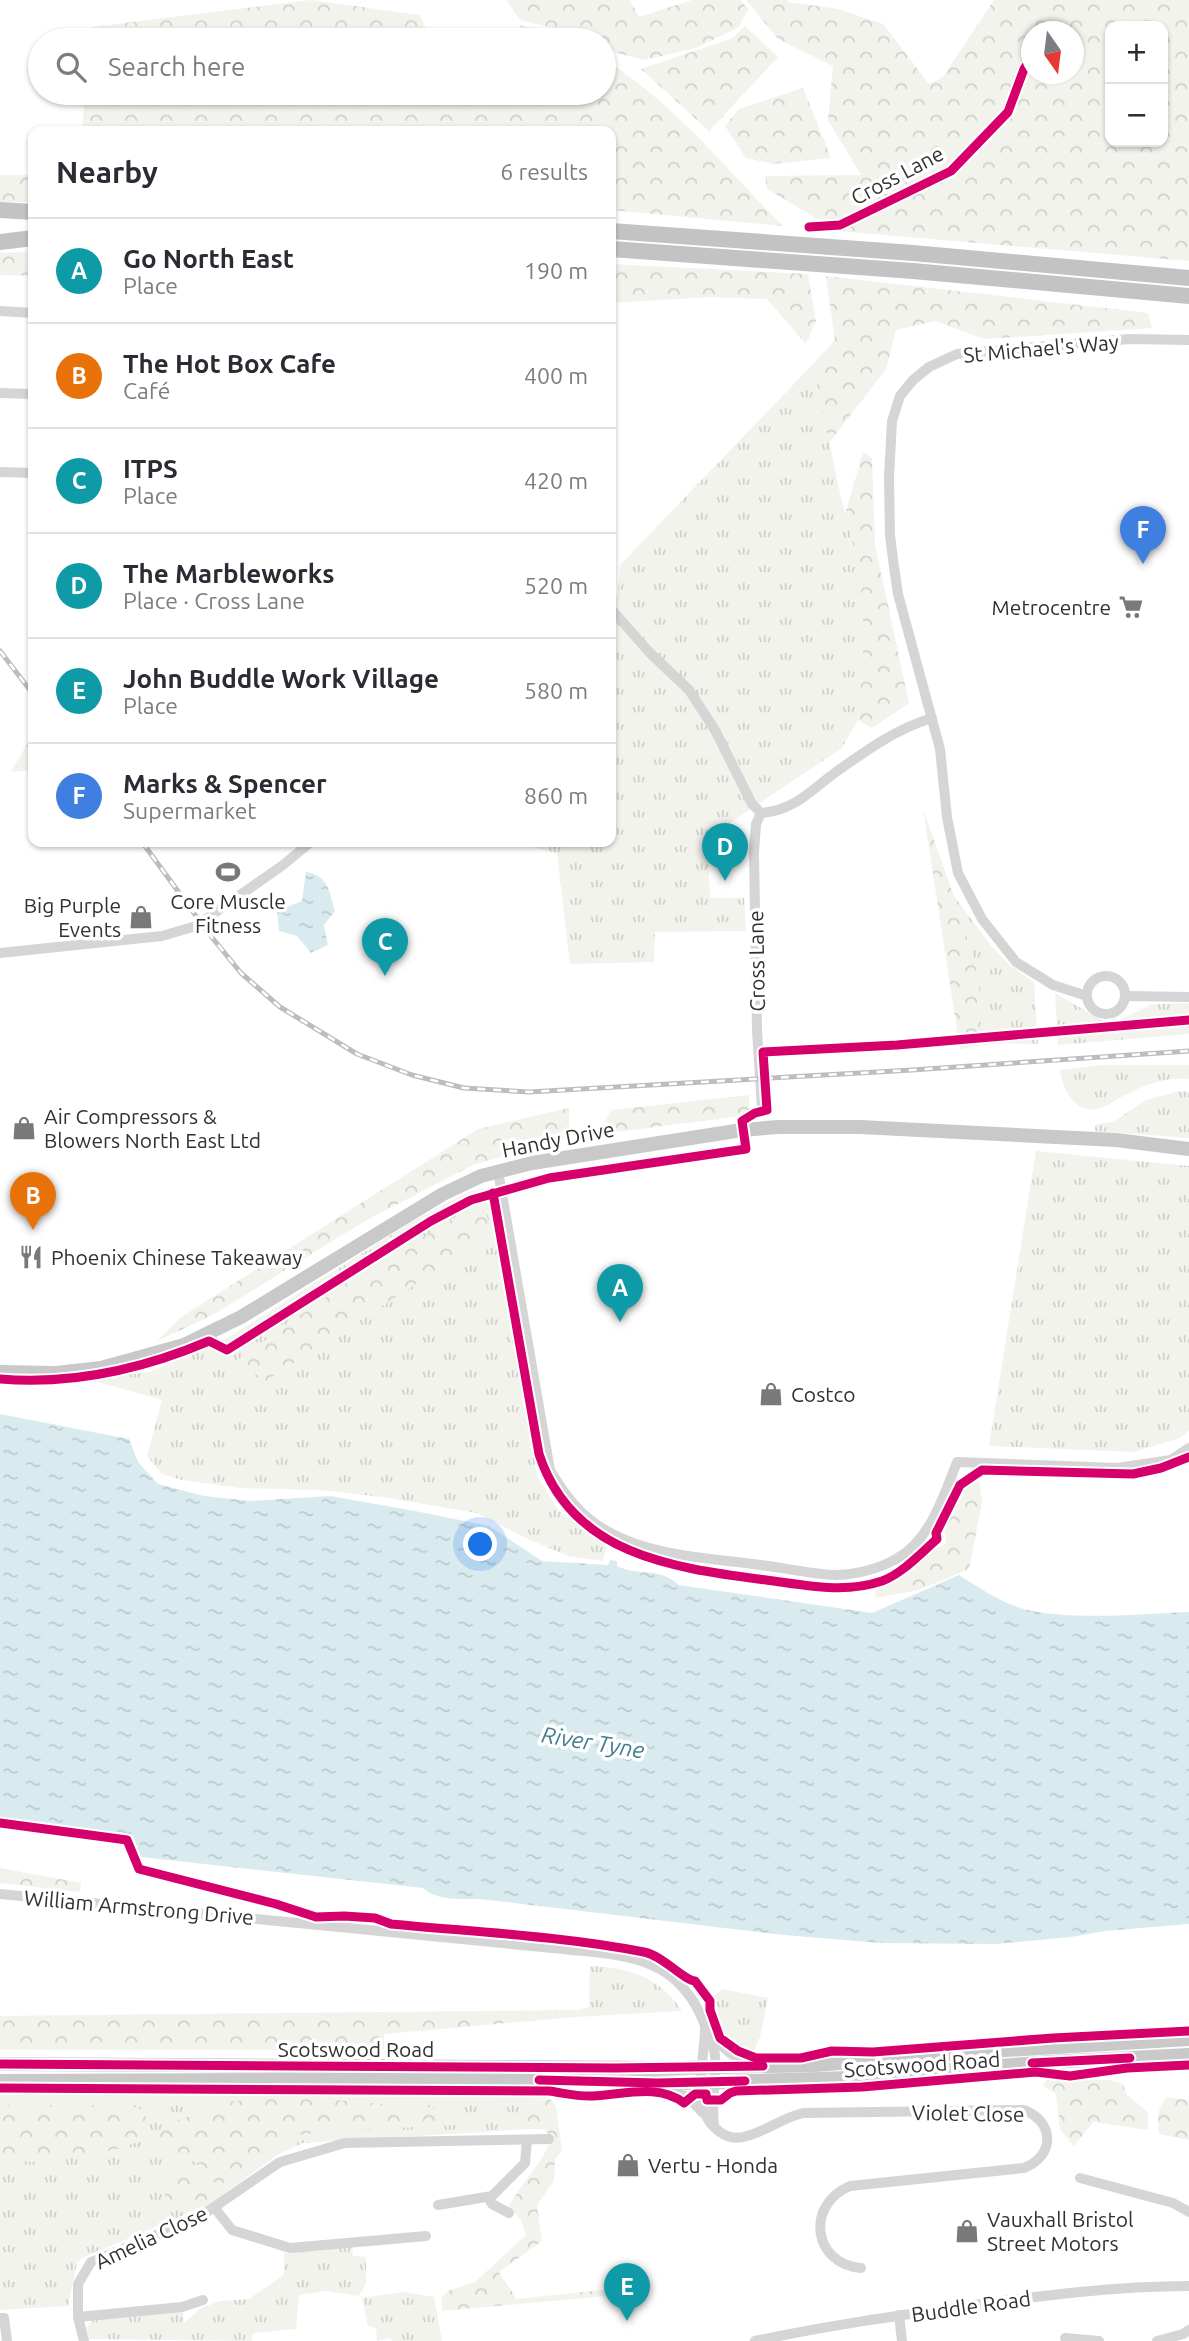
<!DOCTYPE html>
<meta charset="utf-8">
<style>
body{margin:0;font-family:Ubuntu,sans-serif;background:#f7f7f7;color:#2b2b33}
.controls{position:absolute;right:21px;top:21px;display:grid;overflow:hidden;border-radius:14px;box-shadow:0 2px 5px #0004}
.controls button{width:63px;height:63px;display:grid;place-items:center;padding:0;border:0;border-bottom:2px solid #e1e1e2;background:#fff;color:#2b2b33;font:35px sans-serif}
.compass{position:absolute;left:1021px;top:21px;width:63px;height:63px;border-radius:50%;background:#fff;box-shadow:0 2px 5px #0004;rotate:166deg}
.you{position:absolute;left:481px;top:1545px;width:24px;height:24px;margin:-18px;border:5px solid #fff;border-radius:50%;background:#1a73e8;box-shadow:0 0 0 10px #1a73e833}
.badge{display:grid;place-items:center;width:46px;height:46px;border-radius:50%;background:#2563eb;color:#fff;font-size:23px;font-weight:700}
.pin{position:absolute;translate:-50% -58px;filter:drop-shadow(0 2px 4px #0008)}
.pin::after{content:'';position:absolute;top:37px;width:24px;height:21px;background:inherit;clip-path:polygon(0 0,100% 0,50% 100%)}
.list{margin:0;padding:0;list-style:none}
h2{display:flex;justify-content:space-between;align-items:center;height:91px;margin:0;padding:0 28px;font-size:30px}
h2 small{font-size:23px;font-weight:400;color:#7c7c81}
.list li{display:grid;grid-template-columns:46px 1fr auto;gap:21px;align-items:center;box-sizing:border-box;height:105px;padding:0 28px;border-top:2px solid #e1e1e2}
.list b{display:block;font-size:26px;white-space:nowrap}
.list p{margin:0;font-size:23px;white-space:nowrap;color:#7c7c81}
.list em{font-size:23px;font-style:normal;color:#7c7c81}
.icon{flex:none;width:38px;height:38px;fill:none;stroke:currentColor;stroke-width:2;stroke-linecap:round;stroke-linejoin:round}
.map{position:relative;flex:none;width:1189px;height:2341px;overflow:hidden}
.search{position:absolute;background:#fff;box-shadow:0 2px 5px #0004;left:28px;top:28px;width:588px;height:77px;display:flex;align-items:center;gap:18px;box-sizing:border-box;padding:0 24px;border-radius:38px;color:#7c7c81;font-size:26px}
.panel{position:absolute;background:#fff;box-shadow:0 2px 5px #0004;left:28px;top:126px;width:588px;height:721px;border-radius:14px}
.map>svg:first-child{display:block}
</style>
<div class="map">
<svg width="1189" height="2341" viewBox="0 0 1189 2341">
<defs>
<pattern id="grass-tufts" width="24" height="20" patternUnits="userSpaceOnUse" patternTransform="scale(1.75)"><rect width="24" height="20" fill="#f1f3ec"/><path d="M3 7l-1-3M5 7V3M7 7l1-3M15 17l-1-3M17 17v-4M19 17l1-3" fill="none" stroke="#cfd1cb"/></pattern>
<pattern id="forest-crowns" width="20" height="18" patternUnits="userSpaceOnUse" patternTransform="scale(1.75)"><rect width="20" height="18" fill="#f1f3ec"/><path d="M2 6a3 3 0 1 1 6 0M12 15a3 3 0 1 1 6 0" fill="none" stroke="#cfd1cb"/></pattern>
<pattern id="water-ripples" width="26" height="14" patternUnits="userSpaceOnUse" patternTransform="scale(1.75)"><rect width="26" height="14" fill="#daebf0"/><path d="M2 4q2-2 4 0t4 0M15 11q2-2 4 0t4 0" fill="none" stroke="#bccace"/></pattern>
</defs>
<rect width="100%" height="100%" fill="#fff"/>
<!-- grass -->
<g fill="url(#grass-tufts)">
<path d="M813,364L841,498L860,569L864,639L858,720L842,748L722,828L708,849L710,898H744L746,931L655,932L654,962L570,964L557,853L529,846L526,842H611V597L617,596L621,564Z"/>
<path d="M954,896L992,947L1011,966L1034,982L1038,1044L996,1043L978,1030L979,978Z"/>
<path d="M1055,993L1105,1022L1120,1020L1152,1004L1187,1003L1189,1004V1034L1058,1045Z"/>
<path d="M1103,1065H1189V1079C1164,1077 1143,1085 1121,1097C1114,1101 1105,1108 1097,1109C1075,1114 1062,1088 1060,1070Z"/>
<path d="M1180,1091L1189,1092V1138L1095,1131V1125L1113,1122L1146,1100Z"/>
<path d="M1036,1151L1189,1166V1430L1180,1438L1134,1452L989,1446Z"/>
<path d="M483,1188L491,1203L537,1475L559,1511L607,1545L603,1561L568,1556L526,1538L477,1513L382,1497L320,1490L240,1488L182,1480L162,1474L147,1456L162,1400L87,1379L150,1372L221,1342L415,1220L468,1192Z"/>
<path d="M590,1966C628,1967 661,1978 682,2011L575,2017L578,2010L589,2007Z"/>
<path d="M723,1989L768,1998L761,2033L753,2054C729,2045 708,2024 713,1996Z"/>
<path d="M0,2090L502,2093L544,2095L550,2099L534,2102L523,2126L530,2129L303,2143L277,2155L208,2205L82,2258L77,2263L68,2306L0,2310Z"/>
<path d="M352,2247L353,2256L366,2257V2284L359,2296L326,2291L299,2295L296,2329L253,2333L252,2341L88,2339L87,2327L94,2319L183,2311L184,2323L201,2308L220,2301L249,2299L284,2275V2253Z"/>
<path d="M403,2292L434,2297L442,2341H393L390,2338L377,2341L376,2328L368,2326L362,2298Z"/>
</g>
<!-- forest -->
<g fill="url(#forest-crowns)" fill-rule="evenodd">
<path d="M311,0L420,15L431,40H89L91,27Z"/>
<path d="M506,0H630L639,17L692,0H740L748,9L739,27L696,48L645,60L617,53L604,47V40H591L575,33L520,20Z"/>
<path d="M746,0H787L788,2L838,9L883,24L929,84L943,77L994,0H1189V261L838,231L767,189L765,176L861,175L828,120L833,66L778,39ZM1110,26H1163V142H1110ZM1032,32H1074V74H1032Z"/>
<path d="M521,25L569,38L573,40H511Z"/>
<path d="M745,26L778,57L709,131L641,69L733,38Z"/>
<path d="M604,59C674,103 725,168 783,226L611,210V131H82L85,93H604Z"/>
<path d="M803,88L831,158L773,164L746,158L725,126L739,109Z"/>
<rect x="0" y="175" width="33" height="27"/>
<path d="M33,251V276L0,275V253Z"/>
<path d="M611,264L808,274L816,321L806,344L767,299L710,297L611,303Z"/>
<path d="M826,276L1148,313L1152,328L984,339L936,321L896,330L886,369L829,443L813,364L835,340Z"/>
<path d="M863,452L872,458L875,545L909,703L872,728L858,720L864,639L860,569L845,515Z"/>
<path d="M33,734V770L11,772Z"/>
<path d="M923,809L960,913L979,979L978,1030L996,1043L960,1049Z"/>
<path d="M749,1095V1115L600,1134L611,1110Z"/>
<path d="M569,1108V1137L473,1165L365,1221L211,1316L157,1341L181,1317L478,1129Z"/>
<path d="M483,1201L492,1235L266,1381L236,1361L352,1279Z"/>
<path d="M979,1479L982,1502L969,1569L919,1590L875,1598L876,1586L889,1582L927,1553L945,1544L946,1538L942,1524L962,1487Z"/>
<path d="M0,1868L81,1883L80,1892L0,1883Z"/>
<path d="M578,2010L575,2017L384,2034V2050H0V2016Z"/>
<path d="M1047,2079L1109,2080L1123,2084L1127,2095L1148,2112V2130L1093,2122L1074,2146L1060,2129L1056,2094L1043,2086Z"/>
<path d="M281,2096L463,2110L455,2125L333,2131L273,2138L269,2159L234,2182L216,2183L204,2166L162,2148L153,2141L165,2125L228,2102Z"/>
<path d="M1166,2097L1189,2100V2140L1159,2134L1158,2113Z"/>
<path d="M550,2099L556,2106L562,2151L555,2159L554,2180L537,2205L542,2241L499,2272C504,2282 511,2288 516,2299L640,2286V2293L442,2311L441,2298L448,2291L475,2282L526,2235L521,2220L509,2206C522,2182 542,2164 552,2138L544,2129H530L523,2126L520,2115L534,2102Z"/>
<path d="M129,2105L144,2111L148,2126L143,2140L119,2149L37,2162L0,2161V2106L96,2107Z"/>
<path d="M173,2171L201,2178L212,2198L158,2217Z"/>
</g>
<!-- water -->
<g fill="url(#water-ripples)">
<path d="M306,872C329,875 329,892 335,911L324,925L328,945L311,953L297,936L279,931L277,911L302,901Z"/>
<path d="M0,1414L129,1439L138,1462L158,1484L204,1496L251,1501L330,1496L415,1511L489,1526L542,1561L608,1565L610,1560L617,1561V1566C640,1577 658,1566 679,1585L872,1613L959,1575C981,1589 1006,1606 1032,1611C1078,1620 1141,1614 1189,1612V1924L1105,1931L1071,1937L996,1944L880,1943L784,1935L480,1899C461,1899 437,1901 423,1888L141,1857L133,1836L0,1818Z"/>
</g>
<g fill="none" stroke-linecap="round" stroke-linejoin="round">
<!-- minor -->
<g stroke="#d5d5d5" stroke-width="10">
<path d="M0,311L33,313"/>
<path d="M0,393L33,394"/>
<path d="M0,472L33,473"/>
<path d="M611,609L650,653L689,690L715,730L752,804L761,813"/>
<path d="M0,953L162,936L196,926L283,865L311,842"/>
<circle cx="1106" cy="995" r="19"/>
<path d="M1087,996L1053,985L1016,962L982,919L958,873L947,817L940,749L898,594L894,567L890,535L889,477L892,421L900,396L913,380L929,367L957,354L1129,339L1189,340"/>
<path d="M1125,996L1189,997"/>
<path d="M762,1109L757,1030L754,853L756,824L761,813C794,811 811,790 836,772C867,750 896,729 932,718"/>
<path d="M498,1171L550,1470C565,1495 580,1516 607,1531C653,1557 710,1558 761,1565C785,1568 811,1574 835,1575C854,1575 879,1569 896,1559C930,1541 944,1495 957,1462L1117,1468L1171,1460L1189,1448"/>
<path d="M0,1894L563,1949C627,1956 678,1955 705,2025C709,2035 714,2044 715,2056C717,2079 711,2102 714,2126"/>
<path d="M705,2028C705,2061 688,2111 720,2132C728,2138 738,2139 747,2136C766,2131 782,2118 803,2113L1024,2110C1055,2122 1055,2156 1024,2168L850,2186C805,2205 813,2264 861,2268"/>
<path d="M710,2035L730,2053L754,2066"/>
<path d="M658,2083L689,2098L702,2112"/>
<path d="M1080,2178L1173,2203L1189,2212"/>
<path d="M488,2197L492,2204L509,2213"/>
<path d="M438,2205L492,2196L525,2163L527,2140"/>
<path d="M214,2207L232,2230L290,2248L426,2236"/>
<path d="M899,2315L902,2341"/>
<path d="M78,2317L182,2307L203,2300"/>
<path d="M0,2318H4L7,2341"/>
<path d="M1065,2338L1099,2341"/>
<path d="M84,2341L78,2317V2284L91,2262L201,2216L280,2162L345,2143L549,2139"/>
<path d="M755,2341C825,2326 895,2316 966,2306C1040,2296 1114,2286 1189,2286"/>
<path d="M1157,2341L1183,2334L1189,2330"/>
</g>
<!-- major -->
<g stroke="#c9c9c9" stroke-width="14">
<path d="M0,1372L56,1373L101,1368L184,1345L241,1317L443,1194L481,1176L532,1163L742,1130L778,1127H860L1116,1140L1189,1149"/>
<path d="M0,2064L677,2068L815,2065L989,2051L1189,2039"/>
<path d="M0,2081L535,2079L694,2083L850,2078L1050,2062L1189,2055"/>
</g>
<!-- highway -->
<g stroke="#c3c3c3" stroke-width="16">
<path d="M0,210L33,212"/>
<path d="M611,231L913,253L1189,278"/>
<path d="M0,242L33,238"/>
<path d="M611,249L913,271L1189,296"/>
</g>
<!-- rail casing -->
<g stroke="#bdbdbd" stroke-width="5">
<g id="rail">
<path d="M0,651L33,694"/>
<path d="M142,842L210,935L241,973L280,1007L357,1054L412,1075L464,1088L529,1092L912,1070L1189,1051"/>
</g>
</g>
<!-- rail -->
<use href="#rail" stroke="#fff" stroke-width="2.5" stroke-dasharray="8" stroke-linecap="butt"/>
<!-- cycleway casing -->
<g stroke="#fff" stroke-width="13">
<g id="cycleway">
<path d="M809,227L840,225L951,171L1008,112L1024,69L1032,57"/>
<path d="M493,1193L539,1454C572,1556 675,1568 766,1580C805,1585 844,1594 882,1581C903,1573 921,1553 937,1539L936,1533L960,1485L982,1470L1133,1474L1161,1468L1189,1457"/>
<path d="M0,1379C72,1385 143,1369 209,1341L227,1350L431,1221L471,1200L549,1178L746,1149L742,1121L755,1113L767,1110L763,1052L897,1045L1189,1020"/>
<path d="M0,1823L127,1840L139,1869L276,1904L316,1917L344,1916L375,1918L391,1924C475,1932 561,1936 644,1952C664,1956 683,1980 695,1981L710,2001V2010L720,2038L738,2051L756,2058H801L832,2051L873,2052L1053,2038L1189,2031"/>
<path d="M1032,2063L1130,2058"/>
<path d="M0,2064L614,2068L763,2066"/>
<path d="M539,2080L657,2083L745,2081"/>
<path d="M0,2088L549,2091C564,2093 578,2097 593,2096C623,2095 658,2083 684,2103L695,2094H706L707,2100H721L730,2093L736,2091L862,2087L1036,2072L1070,2076L1127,2068L1189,2065"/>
</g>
</g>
<!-- cycleway -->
<use href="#cycleway" stroke="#d6006c" stroke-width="9"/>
</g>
<!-- icons -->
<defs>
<g id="supermarket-bare" transform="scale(1.89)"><path d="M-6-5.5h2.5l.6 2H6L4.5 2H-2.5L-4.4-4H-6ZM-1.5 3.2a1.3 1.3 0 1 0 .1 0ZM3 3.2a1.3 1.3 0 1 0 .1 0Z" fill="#797979" stroke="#fff" stroke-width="2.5" paint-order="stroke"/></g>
<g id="stadium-bare" transform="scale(1.89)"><path d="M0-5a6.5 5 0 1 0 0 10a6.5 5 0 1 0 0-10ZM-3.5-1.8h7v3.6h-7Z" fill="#797979" stroke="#fff" stroke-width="2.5" paint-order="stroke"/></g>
<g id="shop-bare" transform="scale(1.89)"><path d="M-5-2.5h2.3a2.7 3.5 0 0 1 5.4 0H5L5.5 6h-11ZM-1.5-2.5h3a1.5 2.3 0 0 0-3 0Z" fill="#797979" stroke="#fff" stroke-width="2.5" paint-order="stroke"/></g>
<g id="restaurant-bare" transform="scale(1.89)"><path d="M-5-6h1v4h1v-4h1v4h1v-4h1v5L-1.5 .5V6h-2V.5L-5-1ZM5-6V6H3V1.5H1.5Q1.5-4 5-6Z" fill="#797979" stroke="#fff" stroke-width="2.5" paint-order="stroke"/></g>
</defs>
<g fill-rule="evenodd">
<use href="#supermarket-bare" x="1131" y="607"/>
<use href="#stadium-bare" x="228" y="872"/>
<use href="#shop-bare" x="141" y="917"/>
<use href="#shop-bare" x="24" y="1128"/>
<use href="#restaurant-bare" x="31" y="1257"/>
<use href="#shop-bare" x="771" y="1394"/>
<use href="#shop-bare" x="628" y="2165"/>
<use href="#shop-bare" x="967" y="2231"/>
</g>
<g text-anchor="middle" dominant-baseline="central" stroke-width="7" stroke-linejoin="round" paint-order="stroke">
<!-- street labels -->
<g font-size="21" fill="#313131" stroke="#fff">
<text transform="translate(897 175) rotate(-28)">Cross Lane</text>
<text transform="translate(1041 348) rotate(-5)">St Michael's Way</text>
<text transform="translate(756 961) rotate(-91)">Cross Lane</text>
<text transform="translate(558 1139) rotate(-11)">Handy Drive</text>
<text transform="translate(139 1907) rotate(5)">William Armstrong Drive</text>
<text x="356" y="2049">Scotswood Road</text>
<text transform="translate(922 2064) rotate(-4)">Scotswood Road</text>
<text transform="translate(968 2113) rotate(1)">Violet Close</text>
<text transform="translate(151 2237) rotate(-25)">Amelia Close</text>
<text transform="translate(971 2306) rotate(-8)">Buddle Road</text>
</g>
<!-- poi labels -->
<g font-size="21" fill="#313131" stroke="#fff" text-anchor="start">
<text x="1111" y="607" text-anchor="end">Metrocentre</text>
<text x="228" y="901" text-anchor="middle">Core Muscle<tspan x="228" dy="24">Fitness</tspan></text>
<text x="121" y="905" text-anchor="end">Big Purple<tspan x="121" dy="24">Events</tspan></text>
<text x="44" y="1116">Air Compressors &amp;<tspan x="44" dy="24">Blowers North East Ltd</tspan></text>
<text x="51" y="1257">Phoenix Chinese Takeaway</text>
<text x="791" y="1394">Costco</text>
<text x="648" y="2165">Vertu - Honda</text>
<text x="987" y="2219">Vauxhall Bristol<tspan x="987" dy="24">Street Motors</tspan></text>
</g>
<!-- water labels -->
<g font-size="23" font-style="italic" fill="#427f8f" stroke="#fff">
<text transform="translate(593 1742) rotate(9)">River Tyne</text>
</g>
</g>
</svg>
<div class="controls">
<button>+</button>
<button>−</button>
</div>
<svg class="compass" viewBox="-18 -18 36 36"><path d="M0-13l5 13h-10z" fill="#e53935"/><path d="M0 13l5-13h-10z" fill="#7c7c81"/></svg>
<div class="you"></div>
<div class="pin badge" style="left:620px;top:1322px;background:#0f9aa8">A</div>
<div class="pin badge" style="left:33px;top:1230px;background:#e8710a">B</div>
<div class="pin badge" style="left:385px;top:976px;background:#0f9aa8">C</div>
<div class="pin badge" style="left:725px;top:881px;background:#0f9aa8">D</div>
<div class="pin badge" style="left:627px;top:2321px;background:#0f9aa8">E</div>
<div class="pin badge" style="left:1143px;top:564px;background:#3f7fe0">F</div>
<div class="search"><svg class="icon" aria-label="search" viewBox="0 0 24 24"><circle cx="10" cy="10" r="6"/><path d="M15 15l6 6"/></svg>Search here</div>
<section class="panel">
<h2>Nearby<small>6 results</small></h2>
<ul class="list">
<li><span class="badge" style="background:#0f9aa8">A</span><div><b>Go North East</b><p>Place</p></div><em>190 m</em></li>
<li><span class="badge" style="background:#e8710a">B</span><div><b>The Hot Box Cafe</b><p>Café</p></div><em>400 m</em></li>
<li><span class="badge" style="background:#0f9aa8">C</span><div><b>ITPS</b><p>Place</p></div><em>420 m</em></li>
<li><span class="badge" style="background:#0f9aa8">D</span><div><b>The Marbleworks</b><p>Place · Cross Lane</p></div><em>520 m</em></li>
<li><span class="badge" style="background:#0f9aa8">E</span><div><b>John Buddle Work Village</b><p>Place</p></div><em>580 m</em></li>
<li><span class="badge" style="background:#3f7fe0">F</span><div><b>Marks &amp; Spencer</b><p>Supermarket</p></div><em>860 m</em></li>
</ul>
</section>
</div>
